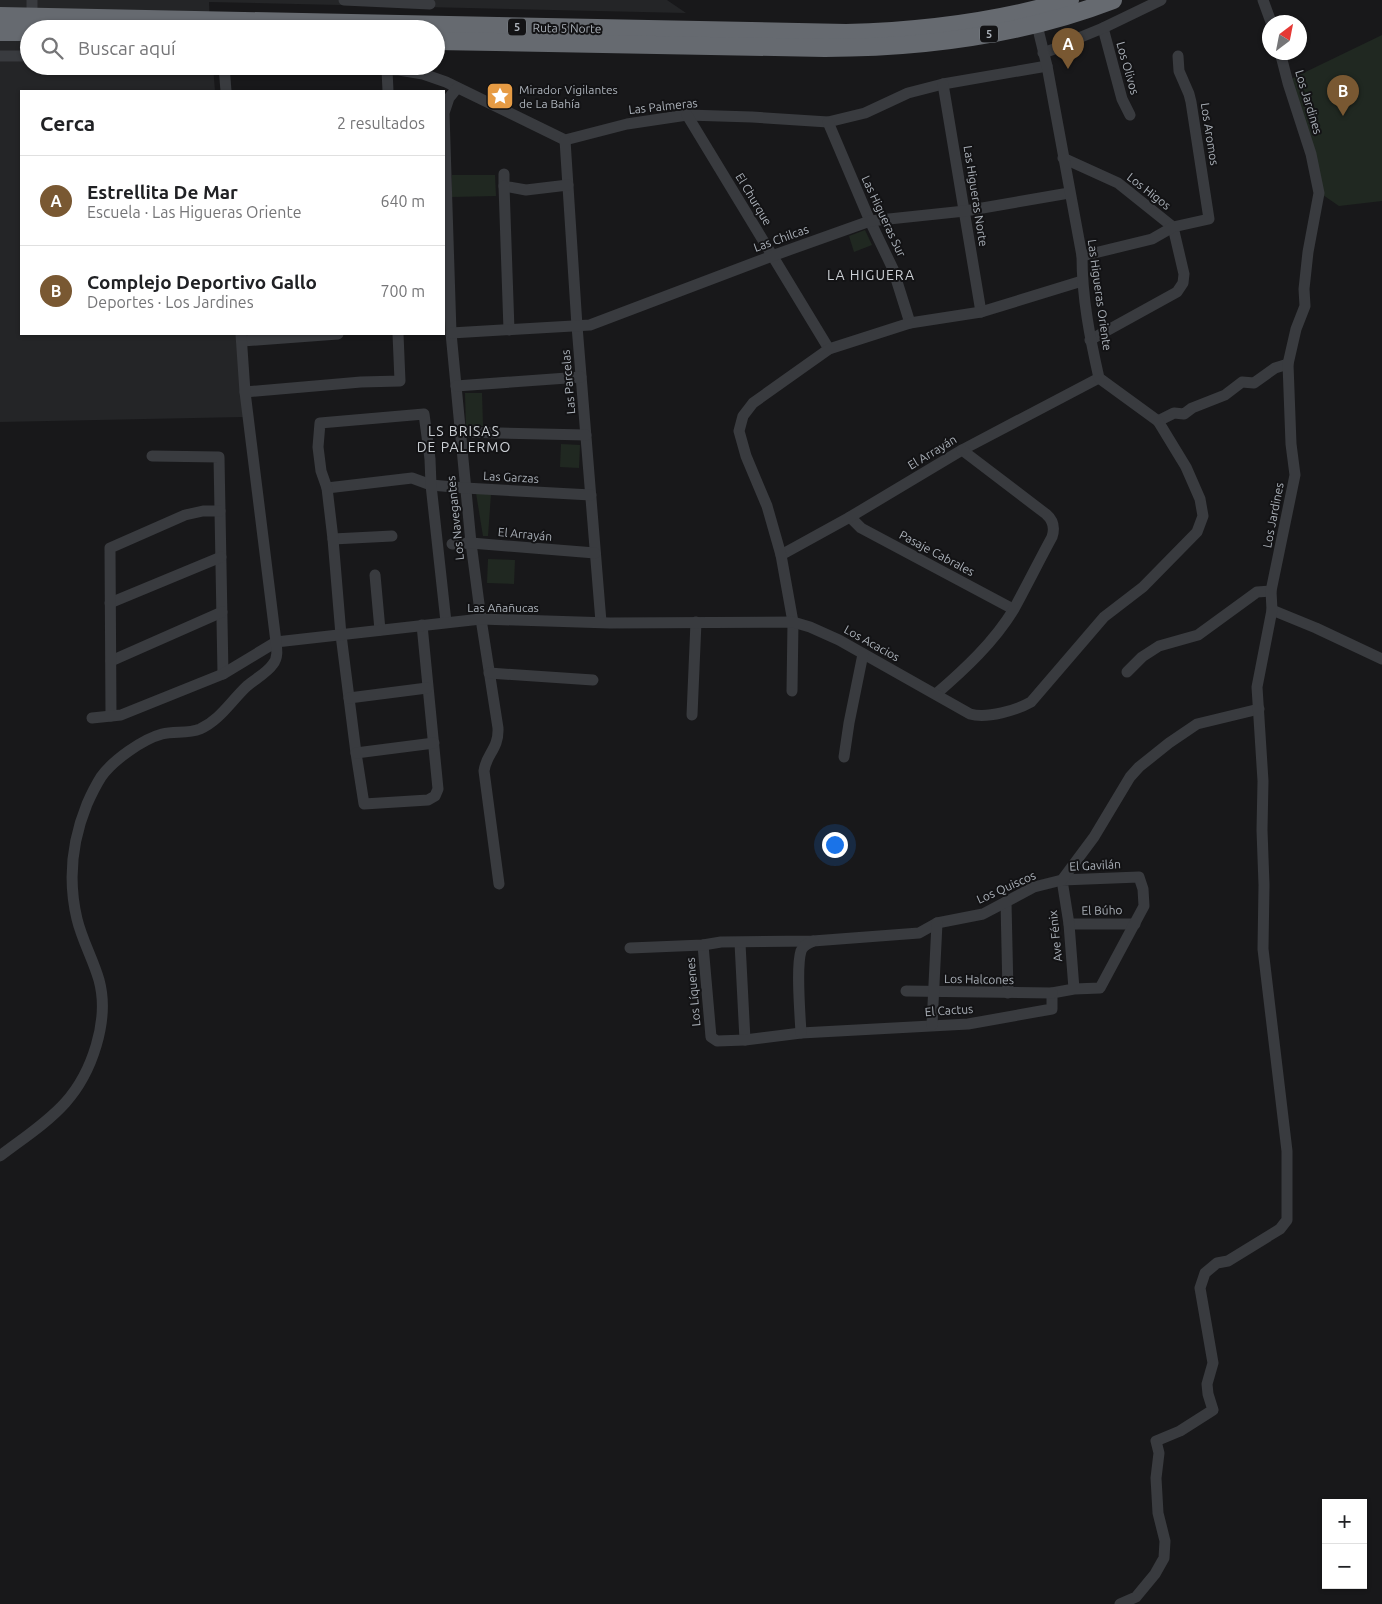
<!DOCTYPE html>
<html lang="es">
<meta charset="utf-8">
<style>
body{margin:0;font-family:Ubuntu,sans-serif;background:#f6f6f6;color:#202124}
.controls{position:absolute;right:15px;bottom:15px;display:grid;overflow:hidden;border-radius:0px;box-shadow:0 1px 4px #0004}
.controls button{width:45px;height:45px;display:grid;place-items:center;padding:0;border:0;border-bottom:1px solid #e0e0e0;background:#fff;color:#202124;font:25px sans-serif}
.compass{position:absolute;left:1262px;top:15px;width:45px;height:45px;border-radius:50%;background:#fff;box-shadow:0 1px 4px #0004;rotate:32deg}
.you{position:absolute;left:834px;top:844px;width:18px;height:18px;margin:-12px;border:4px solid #fff;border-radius:50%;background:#1a73e8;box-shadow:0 0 0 8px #1a73e833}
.badge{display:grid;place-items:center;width:32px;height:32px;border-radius:50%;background:#795832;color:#fff;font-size:16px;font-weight:700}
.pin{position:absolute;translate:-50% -41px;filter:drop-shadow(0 1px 2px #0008)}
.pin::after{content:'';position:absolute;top:26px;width:18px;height:15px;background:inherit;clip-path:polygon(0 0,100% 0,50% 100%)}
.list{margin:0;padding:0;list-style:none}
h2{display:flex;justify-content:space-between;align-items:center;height:65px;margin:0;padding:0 20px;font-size:21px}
h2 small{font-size:16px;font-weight:400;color:#757577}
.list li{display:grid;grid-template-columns:32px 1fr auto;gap:15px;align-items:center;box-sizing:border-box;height:90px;padding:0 20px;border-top:1px solid #e0e0e0}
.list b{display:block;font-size:19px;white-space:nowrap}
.list p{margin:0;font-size:16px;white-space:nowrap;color:#757577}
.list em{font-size:16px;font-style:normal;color:#757577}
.icon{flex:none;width:28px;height:28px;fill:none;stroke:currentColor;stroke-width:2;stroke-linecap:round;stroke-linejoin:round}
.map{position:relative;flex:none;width:1382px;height:1604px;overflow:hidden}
.search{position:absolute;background:#fff;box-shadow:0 1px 4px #0004;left:20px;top:20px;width:425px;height:55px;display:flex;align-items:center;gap:12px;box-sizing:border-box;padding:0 18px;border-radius:28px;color:#757577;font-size:19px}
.panel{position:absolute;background:#fff;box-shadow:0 1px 4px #0004;left:20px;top:90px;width:425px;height:245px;border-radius:0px}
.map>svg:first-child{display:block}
</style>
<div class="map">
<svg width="1382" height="1604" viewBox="0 0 1382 1604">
<rect width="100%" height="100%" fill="#18181a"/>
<!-- built -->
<path fill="#242527" d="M0,0H667L686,13L209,2L210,29H29V66H213L215,91H21V334H236L243,417L0,422Z"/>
<!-- green -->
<g fill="#202821">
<path d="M1382,35V201L1339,206L1323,195L1291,79Z"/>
<path d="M452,175H495L496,196L452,197Z"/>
<path d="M865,230L872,245L854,252L849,236Z"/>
<path d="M465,393H482L483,426L466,427Z"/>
<path d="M561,444L580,445L579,468L560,467Z"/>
<path d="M476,493L491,494L488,536H483Z"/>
<path d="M488,559L515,560L514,584L487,583Z"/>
</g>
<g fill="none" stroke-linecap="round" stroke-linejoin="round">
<!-- minor -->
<g stroke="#393b3f" stroke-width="11">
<path d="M344,0L430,4"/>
<path d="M1263,0L1271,22"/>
<path d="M32,16V0"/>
<path d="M1103,28L1122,99L1130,115"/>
<path d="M1043,53L1057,48L1081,37L1103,28L1161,0"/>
<path d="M0,56H29"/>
<path d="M224,66L226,91"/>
<path d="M231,66L399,70L423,74L446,82L565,140L627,124L687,115L752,117L828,122L865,113L908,93L943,84L1047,66"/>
<path d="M387,70L388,91"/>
<path d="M943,84L981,312"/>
<path d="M457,88L449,98L444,113L451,333L471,543L481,619L498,728C499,749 486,754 484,771L499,884"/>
<path d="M687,115L829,349"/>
<path d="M828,122L870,221L893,269L910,323"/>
<path d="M565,140L577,326L601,622"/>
<path d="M1063,158L1118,183L1173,227L1184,274L1183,283L1177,292L1090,340"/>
<path d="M504,174V186L526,190L568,185"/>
<path d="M504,186L509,330"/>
<path d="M1082,256L1152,239L1173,227L1209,219L1191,102L1189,94L1179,71L1178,56"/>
<path d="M451,333L590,325L772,256L870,221L965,211L1069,193"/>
<path d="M242,341L338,334"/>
<path d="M456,386L581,377"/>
<path d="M245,392L361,382L400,381L398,334"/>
<path d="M1158,421L1174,413L1184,414L1192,408L1225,395L1242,382L1254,383L1275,368L1288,364"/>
<path d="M460,432L586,435"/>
<path d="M152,456L219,457L223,674"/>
<path d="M327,488L412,478L431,485L465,488L591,495"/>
<path d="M850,517L861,528L1013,609"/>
<path d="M333,539L392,536"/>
<path d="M452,544L471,543L595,553"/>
<path d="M781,555L850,517L962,450L1099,378"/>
<path d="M375,575L380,630"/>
<path d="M110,603L221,557"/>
<path d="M1272,610L1316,628L1382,659"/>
<path d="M422,625L438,789L435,796L428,800L364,804L356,753L341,635L333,539L327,488L321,471L318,447L320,423L424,414L430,459L431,485L446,622"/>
<path d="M111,661L222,612"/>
<path d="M1127,672L1142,657L1159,646L1198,635L1257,592L1271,591"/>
<path d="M489,673L593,680"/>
<path d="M792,691L793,622L781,555L767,506L746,456L739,431L743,416L753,403L829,349L910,323L981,312L1082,281"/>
<path d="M936,694C965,669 994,642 1014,609C1027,585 1039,561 1052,537C1055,528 1053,520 1046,514L962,450"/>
<path d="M349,698L427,688"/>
<path d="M692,715L696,622"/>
<path d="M111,716L110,548L185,515L203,511H220"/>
<path d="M92,718L121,715L223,674L276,642L481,619L610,623L793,622L810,627L839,640L970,714C987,719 1017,710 1031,702L1104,617L1143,587L1197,532L1203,516L1200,499L1186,467L1158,421L1099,378C1090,338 1082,298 1082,256L1047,66L1035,17"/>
<path d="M356,753L434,743"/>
<path d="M844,757L849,723L863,654"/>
<path d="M1006,902L1008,993"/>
<path d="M1069,924H1135"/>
<path d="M740,943L745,1040"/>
<path d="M703,945L711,1037L717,1041L745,1040L801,1033L968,1024L1052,1009V993L1074,989L1100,988L1144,906L1143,889L1139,877L1062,880L1069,924L1074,989"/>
<path d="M630,948L703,945L721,942L813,941L919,933L937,923L983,914L1034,887L1062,880L1094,837L1130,777L1139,767L1169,743L1197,724L1259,709"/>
<path d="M906,991L1052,993"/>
<path d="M932,1025L937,923"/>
<path d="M801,1033C800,1013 796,967 801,951C803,945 808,944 813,941"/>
<path d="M0,1156C22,1139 46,1124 65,1103C92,1073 110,1020 99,980C93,959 82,940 77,919C68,881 72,841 87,804C91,795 96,785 101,777C113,760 143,739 162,734C175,731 188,734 200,729C220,720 231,701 247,686C255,679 267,673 273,664C278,658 277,650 276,642L245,392L241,334"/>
<path d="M1120,1604L1136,1597L1155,1574L1164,1558L1165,1541L1158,1513L1156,1478L1159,1453L1156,1441L1180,1431L1213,1410L1208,1394L1207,1384L1213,1363L1200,1288L1205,1273L1217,1263L1228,1261L1280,1229L1287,1220V1151L1263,949L1264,885L1262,830L1263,781L1257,687L1272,610L1271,591L1295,475L1291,444L1288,364L1296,329L1305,306L1304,289L1308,252L1319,193L1311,154L1288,83L1280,52"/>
</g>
<!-- highway -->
<g stroke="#666a70" stroke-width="18">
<path d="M0,16L846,33C923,31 997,22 1070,0"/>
<path d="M0,32H29"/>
<path d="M436,41L825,48C923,48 1022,35 1113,0"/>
</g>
</g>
<!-- icons -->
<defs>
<g id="sight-square" transform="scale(1.4375)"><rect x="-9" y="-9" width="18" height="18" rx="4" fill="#e69b44" stroke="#131315"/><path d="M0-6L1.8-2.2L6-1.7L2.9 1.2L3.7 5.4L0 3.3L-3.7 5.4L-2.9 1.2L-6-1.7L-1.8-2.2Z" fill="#fff"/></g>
</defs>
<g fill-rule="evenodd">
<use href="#sight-square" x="500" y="96"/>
</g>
<g text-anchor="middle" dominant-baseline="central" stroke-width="4" stroke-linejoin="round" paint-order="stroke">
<!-- shield labels -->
<g fill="#131315" stroke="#7d8288" stroke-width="1">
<rect x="508" y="18.5" width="18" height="17" rx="4"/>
<rect x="980" y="25.5" width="18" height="17" rx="4"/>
</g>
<g font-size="11" font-weight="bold" fill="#abb1b9">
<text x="517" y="27">5</text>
<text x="989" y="34">5</text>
</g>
<!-- street labels -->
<g font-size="12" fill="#abb1b9" stroke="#131315">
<text transform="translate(567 28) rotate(1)">Ruta 5 Norte</text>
<text transform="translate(1128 68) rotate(74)">Los Olivos</text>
<text transform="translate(1309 102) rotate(73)">Los Jardines</text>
<text transform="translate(663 106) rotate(-6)">Las Palmeras</text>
<text transform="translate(1210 134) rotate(81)">Los Aromos</text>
<text transform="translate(1149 191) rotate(38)">Los Higos</text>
<text transform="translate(976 196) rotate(81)">Las Higueras Norte</text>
<text transform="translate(754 199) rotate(59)">El Churque</text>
<text transform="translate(884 216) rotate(65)">Las Higueras Sur</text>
<text transform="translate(781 238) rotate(-20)">Las Chilcas</text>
<text transform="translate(1100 295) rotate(82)">Las Higueras Oriente</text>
<text transform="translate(568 382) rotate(-95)">Las Parcelas</text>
<text transform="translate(932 452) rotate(-31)">El Arrayán</text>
<text transform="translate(511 477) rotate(3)">Las Garzas</text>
<text transform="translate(1273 515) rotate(-79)">Los Jardines</text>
<text transform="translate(455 518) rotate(-96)">Los Navegantes</text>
<text transform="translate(525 534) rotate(5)">El Arrayán</text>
<text transform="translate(937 553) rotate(28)">Pasaje Cabrales</text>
<text x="503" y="607">Las Añañucas</text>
<text transform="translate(872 643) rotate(29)">Los Acacios</text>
<text transform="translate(1095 865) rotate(-3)">El Gavilán</text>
<text transform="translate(1006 887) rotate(-24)">Los Quiscos</text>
<text transform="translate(1102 910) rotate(-1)">El Búho</text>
<text transform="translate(1055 936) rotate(-96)">Ave Fénix</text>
<text transform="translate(979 979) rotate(1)">Los Halcones</text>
<text transform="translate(693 992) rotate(-95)">Los Líquenes</text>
<text transform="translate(949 1010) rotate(-4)">El Cactus</text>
</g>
<!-- poi labels -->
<g font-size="12" fill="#abb1b9" stroke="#131315" text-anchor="start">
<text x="519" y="89">Mirador Vigilantes<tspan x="519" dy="14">de La Bahía</tspan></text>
</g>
<!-- neighbourhood labels -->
<g font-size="14" letter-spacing="1" fill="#ccd0d5" stroke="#131315">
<text x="871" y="275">LA HIGUERA</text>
<text x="464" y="431">LS BRISAS<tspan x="464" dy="16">DE PALERMO</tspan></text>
</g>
</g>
</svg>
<div class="controls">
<button>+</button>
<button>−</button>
</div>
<svg class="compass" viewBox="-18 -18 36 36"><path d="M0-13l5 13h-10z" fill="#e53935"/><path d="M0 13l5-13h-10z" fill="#757577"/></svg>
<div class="you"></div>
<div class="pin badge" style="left:1068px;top:69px">A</div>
<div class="pin badge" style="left:1343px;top:116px">B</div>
<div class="search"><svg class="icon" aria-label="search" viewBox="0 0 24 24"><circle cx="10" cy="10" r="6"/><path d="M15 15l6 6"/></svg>Buscar aquí</div>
<section class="panel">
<h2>Cerca<small>2 resultados</small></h2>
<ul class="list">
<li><span class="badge">A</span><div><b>Estrellita De Mar</b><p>Escuela · Las Higueras Oriente</p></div><em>640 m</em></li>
<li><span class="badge">B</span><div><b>Complejo Deportivo Gallo</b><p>Deportes · Los Jardines</p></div><em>700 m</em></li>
</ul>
</section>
</div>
